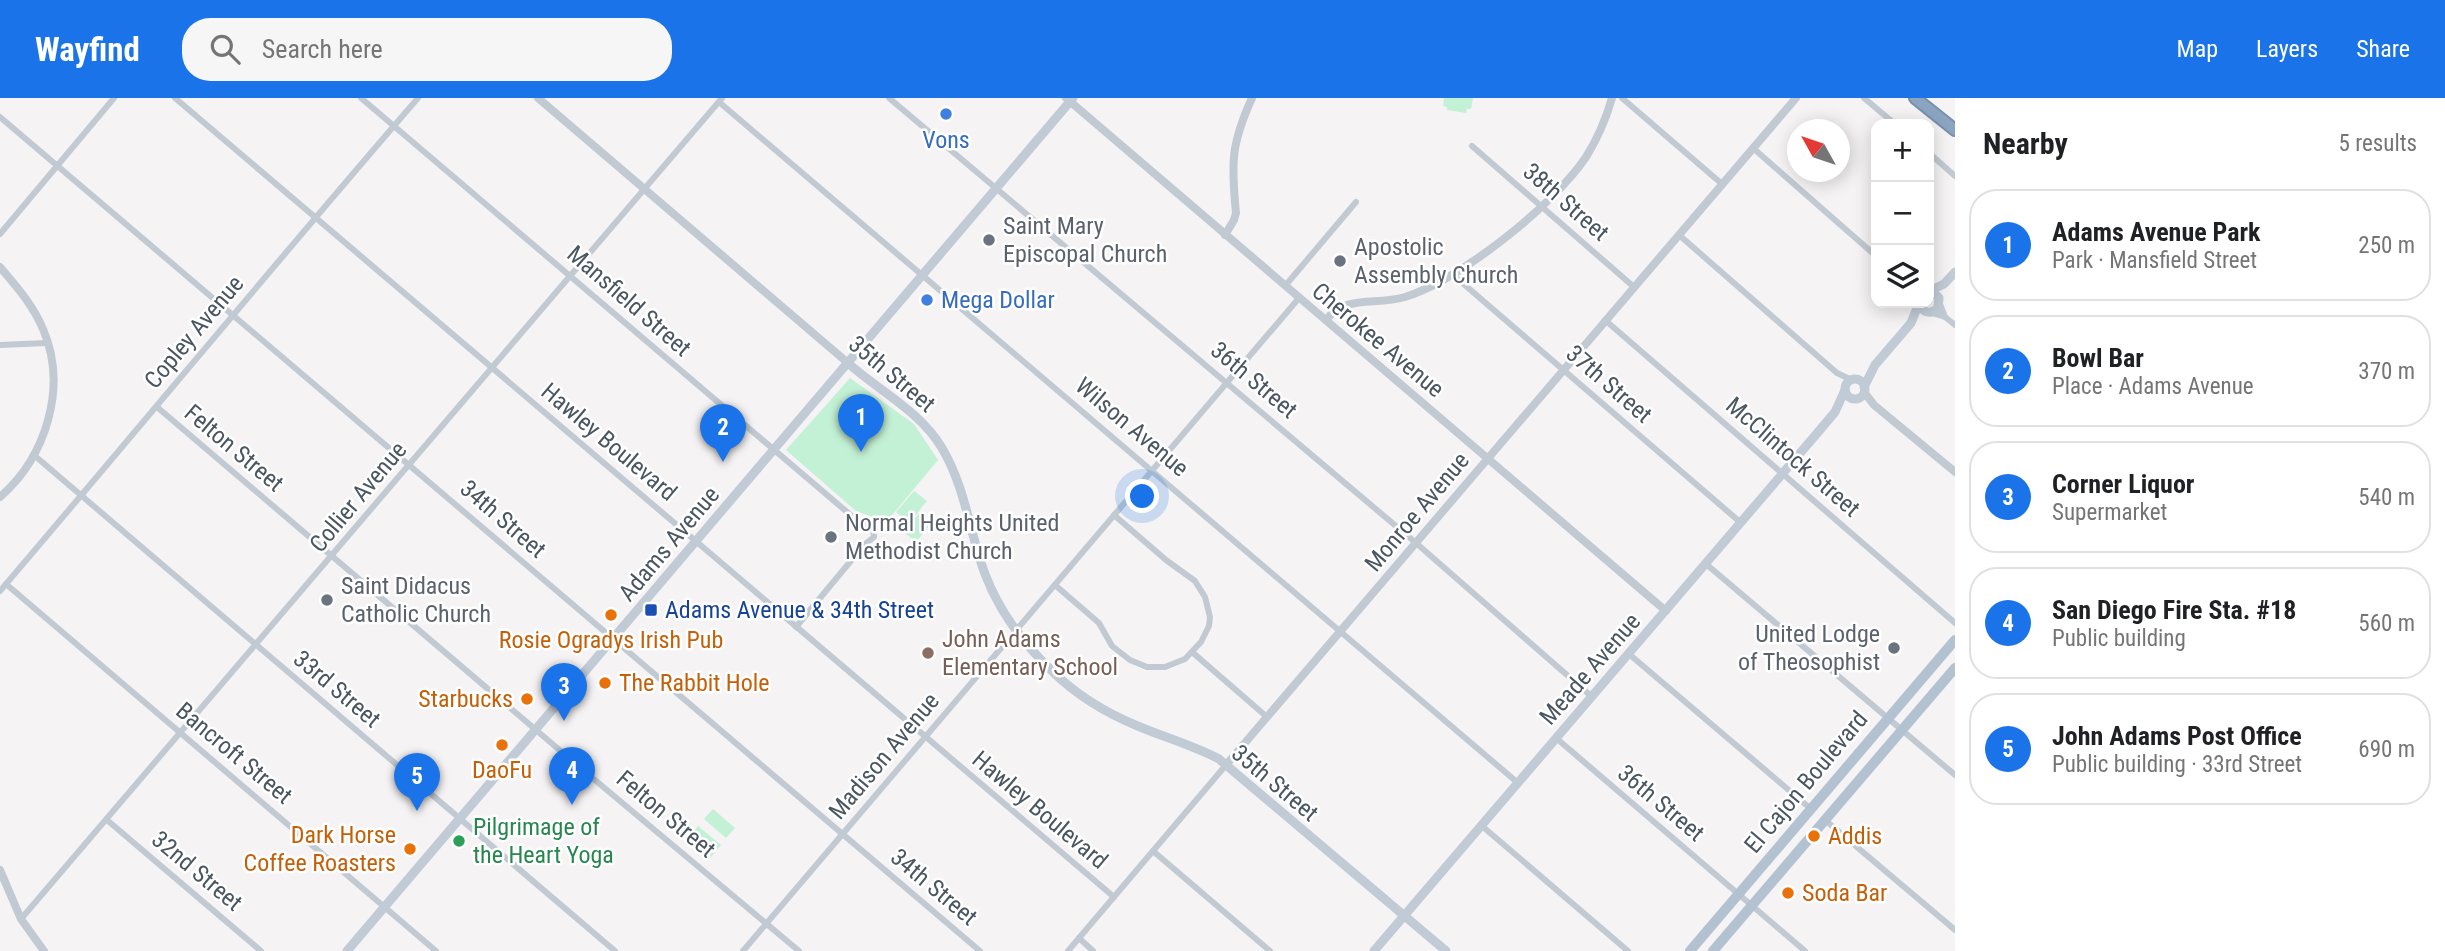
<!DOCTYPE html>
<meta charset="utf-8">
<style>
body{margin:0;font-family:"Roboto Condensed",sans-serif;background:#f6f6f6;color:#202124}
.controls{position:absolute;right:21px;top:21px;display:grid;overflow:hidden;border-radius:14px;box-shadow:0 4px 18px #0003}
.controls button{width:63px;height:63px;display:grid;place-items:center;padding:0;border:0;border-bottom:2px solid #e0e0e0;background:#fff;color:#202124;font:35px sans-serif}
.compass{position:absolute;left:1787px;top:21px;width:63px;height:63px;border-radius:50%;background:#fff;box-shadow:0 4px 18px #0003;rotate:310deg}
.you{position:absolute;left:1143px;top:399px;width:24px;height:24px;margin:-18px;border:5px solid #fff;border-radius:50%;background:#1a73e8;box-shadow:0 0 0 10px #1a73e833}
.badge{display:grid;place-items:center;width:46px;height:46px;border-radius:50%;background:#1a73e8;color:#fff;font-size:23px;font-weight:700}
.pin{position:absolute;translate:-50% -58px;filter:drop-shadow(0 2px 4px #0008)}
.pin::after{content:'';position:absolute;top:37px;width:24px;height:21px;background:inherit;clip-path:polygon(0 0,100% 0,50% 100%)}
.list{margin:0;padding:0;list-style:none}
h2{display:flex;justify-content:space-between;align-items:center;height:91px;margin:0;padding:0 28px;font-size:30px}
h2 small{font-size:23px;font-weight:400;color:#757577}
.list li{display:grid;grid-template-columns:46px 1fr auto;gap:21px;align-items:center;box-sizing:border-box;height:112px;margin:0 14px 14px;padding:0 14px;border:2px solid #e0e0e0;border-radius:28px}
.list b{display:block;font-size:26px;white-space:nowrap}
.list p{margin:0;font-size:23px;white-space:nowrap;color:#757577}
.list em{font-size:23px;font-style:normal;color:#757577}
.icon{flex:none;width:38px;height:38px;fill:none;stroke:currentColor;stroke-width:2;stroke-linecap:round;stroke-linejoin:round}
.map{position:relative;flex:none;width:1955px;height:853px;overflow:hidden}
header{display:flex;align-items:center;gap:42px;box-sizing:border-box;height:98px;padding:0 35px;background:#1a73e8;color:#fff}
header strong{font-size:33px}
nav{display:flex;gap:38px;margin-inline-start:auto;font-size:24px}
.search{width:490px;height:63px;background:#f6f6f6;display:flex;align-items:center;gap:18px;box-sizing:border-box;padding:0 24px;border-radius:28px;color:#757577;font-size:26px}
main{display:flex}
aside{flex:1;background:#fff}
.map>svg:first-child{display:block}
</style>
<header>
<strong>Wayfind</strong>
<div class="search"><svg class="icon" aria-label="search" viewBox="0 0 24 24"><circle cx="10" cy="10" r="6"/><path d="M15 15l6 6"/></svg>Search here</div>
<nav><a>Map</a><a>Layers</a><a>Share</a></nav>
</header>
<main>
<div class="map">
<svg width="1955" height="853" viewBox="0 0 1955 853">
<rect width="100%" height="100%" fill="#f5f3f3"/>
<!-- green -->
<g fill="#c3f1d5">
<path d="M1444,0H1473L1471,11H1467L1466,15L1447,12V9L1443,8Z"/>
<path d="M850,280L914,326L938,362L882,429L873,419L856,413L786,352Z"/>
<path d="M914,393L927,403L909,425L896,414Z"/>
<path d="M919,415L932,425L916,444L904,434Z"/>
<path d="M713,711L735,730L726,740L704,721Z"/>
<path d="M698,728L721,747L709,761L687,741Z"/>
</g>
<g fill="none" stroke-linecap="round" stroke-linejoin="round">
<!-- motorway casing -->
<g stroke="#7690ad" stroke-width="14">
<path id="motorway" d="M1915,0L1955,32"/>
</g>
<!-- minor -->
<g stroke="#c1cad2" stroke-width="6">
<path d="M175,0L1114,799"/>
<path d="M361,0L860,425L873,430L874,439L864,447L796,529"/>
<path d="M889,0L1416,445L1591,598"/>
<path d="M1622,0L1722,86"/>
<path d="M1864,0L1895,26"/>
<path d="M719,4C985,231 1252,457 1518,685"/>
<path d="M0,19L980,853"/>
<path d="M1472,48L1634,189"/>
<path d="M1753,50L1876,158"/>
<path d="M1929,55L1955,78"/>
<path d="M0,136L114,0"/>
<path d="M1679,137L1837,275L1852,282"/>
<path d="M1452,176L1740,424"/>
<path d="M1285,188L1356,104"/>
<path d="M1932,215L1945,219L1940,206"/>
<path d="M1945,219L1955,227"/>
<path d="M1605,222L1955,525"/>
<path d="M0,247L47,245"/>
<path d="M157,309L583,672L799,853"/>
<path d="M35,358L615,853"/>
<path d="M1706,466L1955,677"/>
<path d="M6,486L436,853"/>
<path d="M1055,487L1099,525L1112,548L1130,562L1147,569H1165L1185,561L1201,544L1209,528L1210,519L1205,499L1195,483L1166,462L1114,417"/>
<path d="M0,493C140,329 277,163 418,0"/>
<path d="M1192,554L1267,619"/>
<path d="M1629,556L1811,711"/>
<path d="M1556,640L1805,853"/>
<path d="M107,722L261,853"/>
<path d="M1825,722L1955,832"/>
<path d="M1482,728L1628,853"/>
<path d="M1153,753L1270,853"/>
<path d="M21,821L722,0"/>
<path d="M1079,840L1093,853"/>
<path d="M743,853L1299,200"/>
<path d="M1068,853L1226,667"/>
</g>
<!-- tertiary -->
<g stroke="#c1cad2" stroke-width="8">
<path d="M538,0L848,265"/>
<path d="M1066,0L1666,513"/>
<path d="M1225,137L1234,122L1236,115C1231,65 1231,46 1252,0"/>
<path d="M0,169C17,189 33,207 43,231C68,289 46,359 0,399"/>
<path d="M1326,222C1347,196 1374,208 1405,199C1460,182 1554,107 1586,59C1598,40 1606,21 1612,0"/>
<path d="M1864,294L1874,307L1955,374"/>
<path d="M1226,667L1796,0"/>
<path d="M0,772L21,821L44,853"/>
</g>
<!-- secondary -->
<g stroke="#c1cbd6" stroke-width="9">
<path d="M1929,193L1944,186L1955,174"/>
<path d="M1919,205C1922,215 1931,217 1938,210L1939,200L1934,195L1929,194"/>
<path d="M848,265C879,293 920,313 942,350C966,391 969,433 985,476C999,513 1023,545 1051,572C1076,597 1108,616 1140,629C1167,640 1194,648 1219,661L1446,853"/>
<circle cx="1855" cy="291" r="10"/>
<path d="M1864,289L1875,267L1911,225L1919,205"/>
<path d="M347,853L1073,0"/>
<path d="M1374,853L1819,333L1835,314L1845,292"/>
</g>
<!-- primary -->
<g stroke="#b3c2d1" stroke-width="10">
<path d="M1690,853L1955,542"/>
<path d="M1713,853L1955,570"/>
</g>
<!-- motorway -->
<use href="#motorway" stroke="#8ba5c1" stroke-width="10"/>
</g>
<!-- markers -->
<g fill="#3f7fe0" stroke="#fff" stroke-width="2.5">
<circle cx="946" cy="16" r="7"/>
<circle cx="927" cy="202" r="7"/>
</g>
<g fill="#6b7280" stroke="#fff" stroke-width="2.5">
<circle cx="989" cy="142" r="7"/>
<circle cx="1340" cy="163" r="7"/>
<circle cx="831" cy="439" r="7"/>
<circle cx="327" cy="502" r="7"/>
<circle cx="1894" cy="550" r="7"/>
</g>
<rect fill="#1a4fb4" stroke="#fff" stroke-width="2.5" x="644" y="505" width="14" height="14" rx="3.5"/>
<g fill="#e8710a" stroke="#fff" stroke-width="2.5">
<circle cx="611" cy="517" r="7"/>
<circle cx="605" cy="585" r="7"/>
<circle cx="527" cy="601" r="7"/>
<circle cx="502" cy="647" r="7"/>
<circle cx="1814" cy="738" r="7"/>
<circle cx="410" cy="751" r="7"/>
<circle cx="1788" cy="795" r="7"/>
</g>
<circle fill="#8d6e63" stroke="#fff" stroke-width="2.5" cx="928" cy="555" r="7"/>
<circle fill="#2e9e5b" stroke="#fff" stroke-width="2.5" cx="459" cy="743" r="7"/>
<g text-anchor="middle" dominant-baseline="central" stroke-width="5" stroke-linejoin="round" paint-order="stroke">
<!-- shop labels -->
<g font-size="24" fill="#366cbe" stroke="#fff">
<text x="946" y="42">Vons</text>
<text x="941" y="202" text-anchor="start">Mega Dollar</text>
</g>
<!-- street labels -->
<g font-size="24" fill="#4a5661" stroke="#fff">
<text transform="translate(1566 104) rotate(41)">38th Street</text>
<text transform="translate(629 203) rotate(41)">Mansfield Street</text>
<text transform="translate(194 234) rotate(-50)">Copley Avenue</text>
<text transform="translate(1378 242) rotate(40)">Cherokee Avenue</text>
<text transform="translate(892 276) rotate(40)">35th Street</text>
<text transform="translate(1254 282) rotate(40)">36th Street</text>
<text transform="translate(1609 286) rotate(41)">37th Street</text>
<text transform="translate(1132 329) rotate(40)">Wilson Avenue</text>
<text transform="translate(609 344) rotate(40)">Hawley Boulevard</text>
<text transform="translate(234 350) rotate(40)">Felton Street</text>
<text transform="translate(1793 359) rotate(41)">McClintock Street</text>
<text transform="translate(358 399) rotate(-50)">Collier Avenue</text>
<text transform="translate(1417 414) rotate(-50)">Monroe Avenue</text>
<text transform="translate(503 421) rotate(41)">34th Street</text>
<text transform="translate(669 446) rotate(-50)">Adams Avenue</text>
<text transform="translate(1590 571) rotate(-49)">Meade Avenue</text>
<text transform="translate(337 591) rotate(40)">33rd Street</text>
<text transform="translate(234 655) rotate(40)">Bancroft Street</text>
<text transform="translate(884 658) rotate(-50)">Madison Avenue</text>
<text transform="translate(1806 684) rotate(-50)">El Cajon Boulevard</text>
<text transform="translate(1275 685) rotate(40)">35th Street</text>
<text transform="translate(1661 705) rotate(40)">36th Street</text>
<text transform="translate(1040 712) rotate(40)">Hawley Boulevard</text>
<text transform="translate(666 716) rotate(40)">Felton Street</text>
<text transform="translate(197 773) rotate(40)">32nd Street</text>
<text transform="translate(934 789) rotate(40)">34th Street</text>
</g>
<!-- worship labels -->
<g font-size="24" fill="#5b616d" stroke="#fff" text-anchor="start">
<text x="1003" y="128">Saint Mary<tspan x="1003" dy="28">Episcopal Church</tspan></text>
<text x="1354" y="149">Apostolic<tspan x="1354" dy="28">Assembly Church</tspan></text>
<text x="845" y="425">Normal Heights United<tspan x="845" dy="28">Methodist Church</tspan></text>
<text x="341" y="488">Saint Didacus<tspan x="341" dy="28">Catholic Church</tspan></text>
<text x="1880" y="536" text-anchor="end">United Lodge<tspan x="1880" dy="28">of Theosophist</tspan></text>
</g>
<!-- transit labels -->
<g font-size="24" fill="#164399" stroke="#fff" text-anchor="start">
<text x="665" y="512">Adams Avenue &amp; 34th Street</text>
</g>
<!-- education labels -->
<g font-size="24" fill="#785e54" stroke="#fff" text-anchor="start">
<text x="942" y="541">John Adams<tspan x="942" dy="28">Elementary School</tspan></text>
</g>
<!-- food labels -->
<g font-size="24" fill="#c56008" stroke="#fff" text-anchor="start">
<text x="611" y="542" text-anchor="middle">Rosie Ogradys Irish Pub</text>
<text x="619" y="585">The Rabbit Hole</text>
<text x="513" y="601" text-anchor="end">Starbucks</text>
<text x="502" y="672" text-anchor="middle">DaoFu</text>
<text x="396" y="737" text-anchor="end">Dark Horse<tspan x="396" dy="28">Coffee Roasters</tspan></text>
<text x="1828" y="738">Addis</text>
<text x="1802" y="795">Soda Bar</text>
</g>
<!-- leisure labels -->
<g font-size="24" fill="#27864d" stroke="#fff" text-anchor="start">
<text x="473" y="729">Pilgrimage of<tspan x="473" dy="28">the Heart Yoga</tspan></text>
</g>
</g>
</svg>
<div class="controls">
<button>+</button>
<button>−</button>
<button><svg class="icon" aria-label="layers" viewBox="0 0 24 24"><path d="M12 4l9 5-9 5-9-5zM3 14l9 5 9-5"/></svg></button>
</div>
<svg class="compass" viewBox="-18 -18 36 36"><path d="M0-13l5 13h-10z" fill="#e53935"/><path d="M0 13l5-13h-10z" fill="#757577"/></svg>
<div class="you"></div>
<div class="pin badge" style="left:861px;top:354px">1</div>
<div class="pin badge" style="left:723px;top:364px">2</div>
<div class="pin badge" style="left:564px;top:623px">3</div>
<div class="pin badge" style="left:572px;top:707px">4</div>
<div class="pin badge" style="left:417px;top:713px">5</div>
</div>
<aside>
<h2>Nearby<small>5 results</small></h2>
<ul class="list">
<li><span class="badge">1</span><div><b>Adams Avenue Park</b><p>Park · Mansfield Street</p></div><em>250 m</em></li>
<li><span class="badge">2</span><div><b>Bowl Bar</b><p>Place · Adams Avenue</p></div><em>370 m</em></li>
<li><span class="badge">3</span><div><b>Corner Liquor</b><p>Supermarket</p></div><em>540 m</em></li>
<li><span class="badge">4</span><div><b>San Diego Fire Sta. #18</b><p>Public building</p></div><em>560 m</em></li>
<li><span class="badge">5</span><div><b>John Adams Post Office</b><p>Public building · 33rd Street</p></div><em>690 m</em></li>
</ul>
</aside>
</main>
